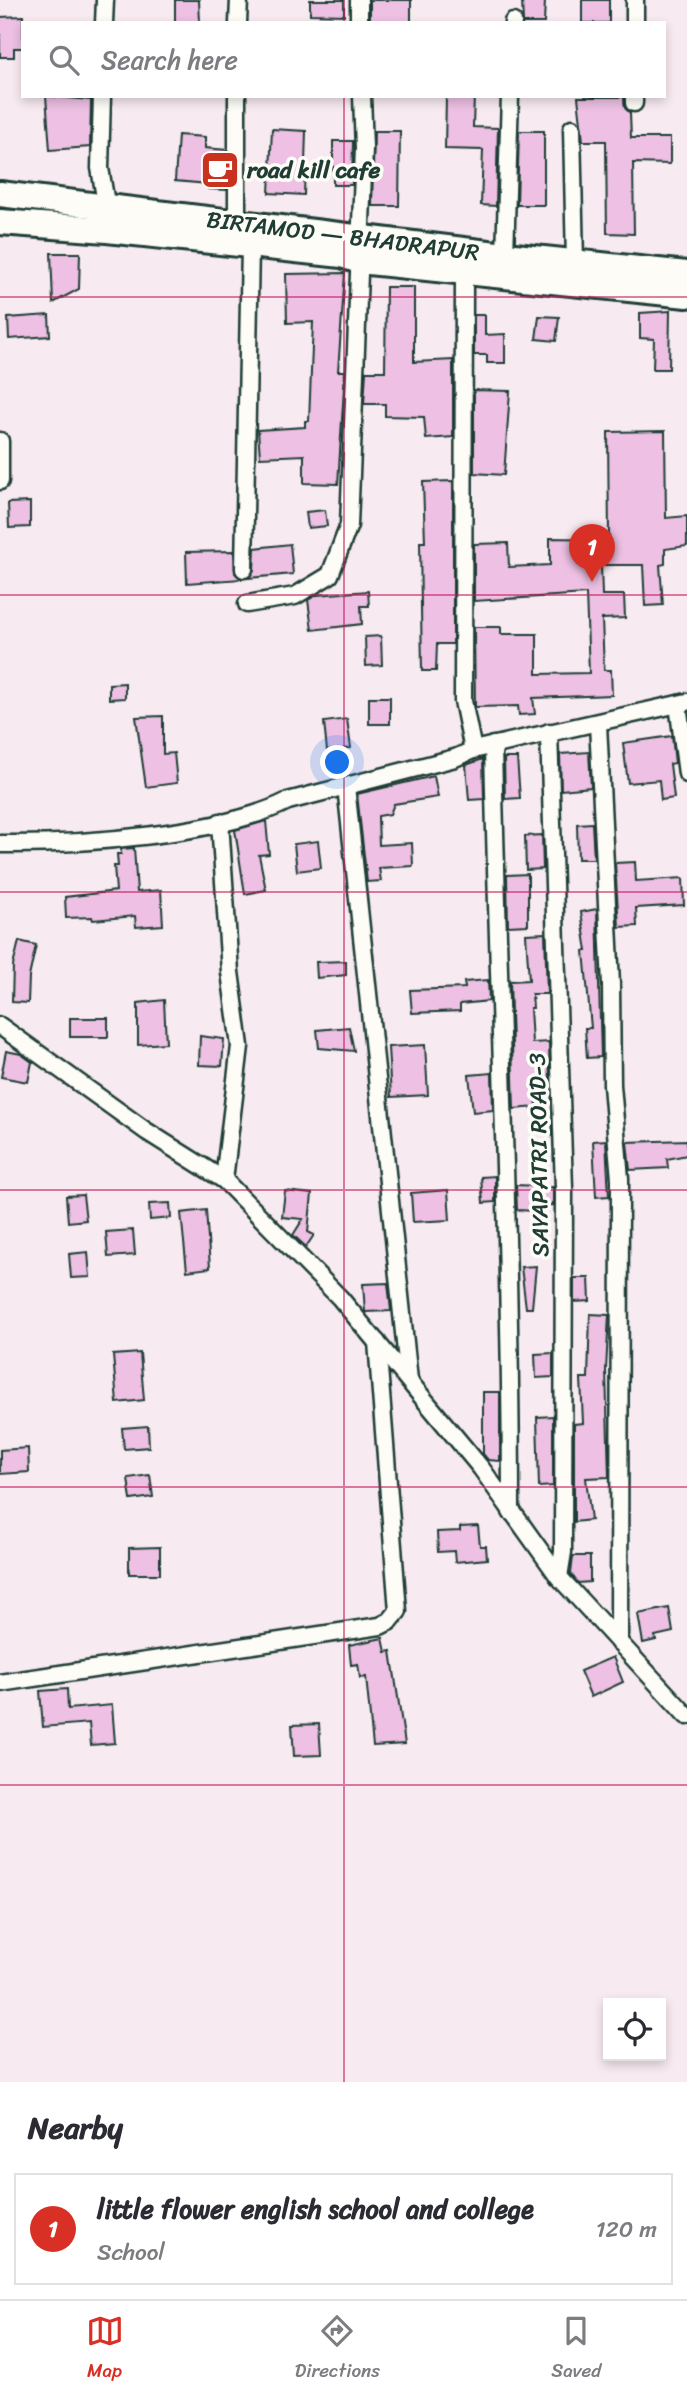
<!DOCTYPE html>
<meta charset="utf-8">
<style>
body{margin:0;font-family:Sriracha,sans-serif;background:#f7f7f7;color:#2b2b33}
.controls{position:absolute;right:21px;bottom:21px;display:grid;overflow:hidden;border-radius:0px;box-shadow:0 4px 10px #0003}
.controls button{width:63px;height:63px;display:grid;place-items:center;padding:0;border:0;border-bottom:2px solid #e1e1e2;background:#fff;color:#2b2b33;font:35px sans-serif}
.you{position:absolute;left:338px;top:763px;width:24px;height:24px;margin:-18px;border:5px solid #fff;border-radius:50%;background:#1a73e8;box-shadow:0 0 0 10px #1a73e833}
.badge{display:grid;place-items:center;width:46px;height:46px;border-radius:50%;background:#d93025;color:#fff;font-size:23px;font-weight:700}
.pin{position:absolute;translate:-50% -58px;filter:drop-shadow(0 2px 4px #0008)}
.pin::after{content:'';position:absolute;top:37px;width:24px;height:21px;background:inherit;clip-path:polygon(0 0,100% 0,50% 100%)}
.list{margin:0;padding:0;list-style:none}
h2{display:flex;justify-content:space-between;align-items:center;height:91px;margin:0;padding:0 28px;font-size:30px}
h2 small{font-size:23px;font-weight:400;color:#7c7c81}
.list li{display:grid;grid-template-columns:46px 1fr auto;gap:21px;align-items:center;box-sizing:border-box;height:112px;margin:0 14px 14px;padding:0 14px;border:2px solid #e1e1e2;border-radius:0px}
.list b{display:block;font-size:26px;white-space:nowrap}
.list p{margin:0;font-size:23px;white-space:nowrap;color:#7c7c81}
.list em{font-size:23px;font-style:normal;color:#7c7c81}
.icon{flex:none;width:38px;height:38px;fill:none;stroke:currentColor;stroke-width:2;stroke-linecap:round;stroke-linejoin:round}
.map{position:relative;flex:none;width:687px;height:2082px;overflow:hidden}
.search{position:absolute;background:#fff;box-shadow:0 4px 10px #0003;left:21px;right:21px;top:21px;height:77px;display:flex;align-items:center;gap:18px;box-sizing:border-box;padding:0 24px;border-radius:0px;color:#7c7c81;font-size:26px}
.sheet{height:217px;background:#fff}
nav{display:flex;justify-content:space-around;align-items:center;box-sizing:border-box;height:98px;border-top:2px solid #e1e1e2;background:#fff;font-size:19px;color:#7c7c81}
nav a{display:grid;justify-items:center;gap:4px}
nav .on{color:#d93025}
.map>svg:first-child{display:block}
</style>
<div class="map">
<svg width="687" height="2082" viewBox="0 0 687 2082">
<rect width="100%" height="100%" fill="#f8eaf1"/>
<filter id="ink" filterUnits="userSpaceOnUse"><feTurbulence type="fractalNoise" baseFrequency=".0143" numOctaves="2"/><feDisplacementMap in="SourceGraphic" scale="14" xChannelSelector="R" yChannelSelector="G"/><feConvolveMatrix kernelMatrix="1 2 1 2 8 2 1 2 1" color-interpolation-filters="sRGB"/></filter>
<g filter="url(#ink)">
<!-- building -->
<g fill="#edc0e4" stroke="#1f3d34" stroke-width="2">
<path d="M175,0H199L200,23H175Z"/>
<path d="M310,0H344V15L310,14Z"/>
<rect x="370" y="0" width="41" height="23"/>
<path d="M522,0H545L544,23H523Z"/>
<rect x="582" y="0" width="27" height="23"/>
<path d="M23,16V48H14V57H0V17Z"/>
<path d="M46,96L91,100L90,147L50,150Z"/>
<path d="M446,96H474L473,127L498,128L496,206L481,205L483,150L445,149Z"/>
<path d="M578,97H624L625,108L630,113L631,138H670V164L633,163L634,234L607,233L606,141H583Z"/>
<path d="M272,129L306,131L304,195L269,193Z"/>
<path d="M374,131H400L399,206H372Z"/>
<path d="M519,131H544V205H517Z"/>
<path d="M178,135L205,137V148L227,150V190L208,189V184L175,181Z"/>
<path d="M333,141H353L352,185H333Z"/>
<path d="M51,253H80L79,289L53,303Z"/>
<path d="M345,273L338,371H345L338,484L304,483V455L260,457L258,430L305,427V421H309L313,322L287,323L286,274Z"/>
<path d="M386,287H414V362L453,360V437L426,439L424,417L385,416V404H364L366,371H385Z"/>
<path d="M670,311L669,369H653L654,339L640,338V313Z"/>
<path d="M49,315L50,336L9,339L8,318Z"/>
<path d="M474,315H485V335L505,334V363H487V355H474Z"/>
<path d="M539,316L559,317L556,341L536,339Z"/>
<path d="M474,390L510,391L504,475L474,473Z"/>
<path d="M665,431L666,518L687,516V546L665,549V564L660,565L663,605L645,606L643,565H601L602,595H624L625,618L602,619L604,670H611L612,695L533,698L535,714L519,715L518,706L475,707L474,627H501V634H537V674L589,673L586,594L474,601V544L508,543L509,567L550,565V538L609,539L608,432Z"/>
<path d="M453,481V644H437L436,671H422L420,542H425L423,482Z"/>
<path d="M30,502V527L9,528L8,503Z"/>
<path d="M325,510L327,526L308,528L306,512Z"/>
<path d="M290,544L293,574L248,578L254,570L255,548Z"/>
<path d="M234,551L235,573L242,579L187,583L186,552Z"/>
<path d="M368,591L369,606H361L362,624L312,630L308,600L317,595Z"/>
<path d="M381,636L382,665L366,666L365,637Z"/>
<path d="M125,683V698L109,699V684Z"/>
<rect x="369" y="697" width="21" height="27"/>
<path d="M163,716V754L174,753L177,783L146,787L136,717Z"/>
<path d="M347,719L351,748L327,751L324,722Z"/>
<path d="M672,736L675,763L670,764L674,798L661,800L659,780L628,783L623,743Z"/>
<path d="M589,752L591,787L561,790L560,754Z"/>
<path d="M504,758H517L520,798L505,799Z"/>
<path d="M483,759L484,799L469,800L466,765Z"/>
<path d="M434,776L438,797L394,804L390,814L378,816L379,845L412,843L413,866L379,868L381,881L367,882L357,794Z"/>
<path d="M266,821L269,854L259,855L266,890L245,894L235,830Z"/>
<path d="M592,823L594,859H578L577,824Z"/>
<path d="M542,835L543,869L526,870L525,836Z"/>
<path d="M318,841L321,868L297,871L294,844Z"/>
<path d="M134,848L137,892L161,890L163,925L136,927L135,916L93,920L92,917L66,918L65,897L116,891L114,866H118L117,854H121V849Z"/>
<path d="M635,862L636,881L683,878L684,905L636,908L637,926L619,927L615,863Z"/>
<path d="M528,874V925L508,926L507,875Z"/>
<path d="M597,909L601,1057L587,1058L585,1028H591L584,951H587L581,912Z"/>
<path d="M545,933L547,994H532L533,1008H530L532,1043L549,1042L550,1083L535,1084L537,1107L514,1109L510,981L529,980L526,934Z"/>
<path d="M19,941L36,945L29,977L28,1003L12,1002L13,966Z"/>
<path d="M346,961V975L317,978L316,962Z"/>
<path d="M488,980L489,1001L460,1004V1011L412,1013L410,990L465,988L464,982Z"/>
<path d="M164,1000L166,1043L138,1045V1003Z"/>
<rect x="70" y="1018" width="38" height="19"/>
<path d="M349,1027L354,1051L319,1048L317,1030Z"/>
<path d="M200,1036L224,1039L222,1066L199,1065Z"/>
<path d="M425,1045L428,1095L391,1097L388,1047Z"/>
<path d="M6,1051L21,1054L32,1062L28,1082L1,1077Z"/>
<path d="M492,1073L493,1110L473,1112L469,1075Z"/>
<path d="M606,1140L609,1196L596,1197L593,1141Z"/>
<path d="M687,1140V1155L667,1159L668,1168L630,1170L627,1142Z"/>
<path d="M495,1176V1202L483,1203L481,1177Z"/>
<path d="M516,1185L538,1186V1189L553,1187V1205L537,1207L536,1211L517,1210Z"/>
<path d="M448,1190L450,1220L413,1222L411,1193Z"/>
<path d="M285,1191L312,1194L308,1232L314,1235L306,1247L293,1235L303,1219L282,1217Z"/>
<path d="M83,1195L86,1220L68,1222L66,1196Z"/>
<path d="M170,1203L171,1218L150,1220L149,1204Z"/>
<path d="M206,1210L210,1268L187,1271L181,1213Z"/>
<path d="M133,1230L135,1255L108,1257L106,1232Z"/>
<path d="M88,1252L90,1277L71,1278L69,1254Z"/>
<path d="M536,1266L532,1308H526L521,1267Z"/>
<path d="M574,1278H589L590,1301L574,1302Z"/>
<path d="M388,1283L391,1311L365,1312L363,1284Z"/>
<path d="M590,1314L609,1315L606,1370L609,1477L586,1478L591,1520L574,1522V1424L583,1423L581,1378H588Z"/>
<path d="M140,1353L144,1400L117,1403L113,1355Z"/>
<path d="M553,1353V1377L536,1378L535,1354Z"/>
<path d="M483,1392H500V1461L488,1460L483,1454Z"/>
<path d="M553,1416V1486L539,1487L537,1417Z"/>
<path d="M148,1426L149,1447L124,1449L122,1428Z"/>
<path d="M28,1448L29,1472L0,1474V1450Z"/>
<path d="M150,1475L153,1497L131,1500L128,1478Z"/>
<path d="M478,1526L480,1546H486L487,1559L455,1562L454,1551L438,1552L437,1532L460,1531V1527Z"/>
<path d="M160,1547V1574H129V1548Z"/>
<path d="M573,1556H590V1582L578,1583L571,1574Z"/>
<path d="M669,1608L673,1632L655,1636L656,1640L643,1643L638,1614Z"/>
<path d="M383,1638L386,1652L391,1651L405,1744L373,1746L366,1677L360,1678L358,1664L351,1665L349,1645Z"/>
<path d="M613,1657L623,1682L591,1697L580,1671Z"/>
<path d="M67,1689L68,1709L112,1705L115,1743L91,1745L89,1723L43,1727L40,1691Z"/>
<path d="M319,1724L321,1755L294,1756L292,1725Z"/>
</g>
<g fill="none" stroke-linecap="round" stroke-linejoin="round">
<!-- street casing -->
<g stroke="#1f3d34" stroke-width="21">
<g id="street">
<path d="M104,23L105,0"/>
<path d="M238,23L239,0"/>
<path d="M359,23V0"/>
<path d="M513,23V22"/>
<path d="M635,23V0"/>
<path d="M102,96L100,168L108,215"/>
<path d="M634,103V96"/>
<path d="M572,128L575,262"/>
<path d="M237,223V96"/>
<path d="M505,255L510,96"/>
<path d="M464,273L463,701L473,750L687,702"/>
<path d="M0,441V481"/>
<path d="M244,569L250,246"/>
<path d="M247,604L295,596L330,575L349,525L364,148L362,96"/>
<path d="M678,704L687,774"/>
<path d="M598,724L611,984L612,1085L620,1179L619,1643"/>
<path d="M549,732L564,1188L563,1552L559,1577"/>
<path d="M493,745C498,1000 511,1256 511,1512"/>
<path d="M346,786L409,1380"/>
<path d="M220,822L230,972L240,1046L224,1180"/>
<path d="M0,844C76,845 221,835 288,801L455,758L473,750"/>
<path d="M0,1026L146,1131L224,1180L340,1298L481,1468L559,1577L687,1716"/>
<path d="M0,1683L380,1626L390,1621L398,1611L377,1342"/>
</g>
</g>
<!-- primary casing -->
<g stroke="#1f3d34" stroke-width="30">
<g id="primary">
<path d="M0,194L505,255L687,274"/>
<path d="M0,222L107,230L342,255L359,261L687,295"/>
</g>
</g>
<!-- street -->
<use href="#street" stroke="#fdfcf7" stroke-width="16"/>
<!-- primary -->
<use href="#primary" stroke="#fdfcf7" stroke-width="24"/>
</g>
</g>
<!-- grid -->
<path fill="none" stroke="#c2185b" stroke-width="2" stroke-opacity="0.55" d="M344,0V23M344,96V2082M0,297H687M0,595H687M0,892H687M0,1190H687M0,1487H687M0,1785H687"/>
<!-- icons -->
<defs>
<g id="cafe-square" transform="scale(2.0125)"><rect x="-9" y="-9" width="18" height="18" rx="4" fill="#c8321e" stroke="#fdfcf7"/><path d="M-5.5-4.5H6V0H3Q3 3.5 0 3.5H-2.5Q-5.5 3.5-5.5 0ZM3-3.2v2h1.7v-2ZM-6 4.5H4V6H-6Z" fill="#fff"/></g>
</defs>
<g fill-rule="evenodd">
<use href="#cafe-square" x="220" y="170"/>
</g>
<g text-anchor="middle" dominant-baseline="central" stroke-width="7" stroke-linejoin="round" paint-order="stroke">
<!-- poi labels -->
<g font-size="23" font-weight="bold" fill="#1f3d34" stroke="#fdfcf7" text-anchor="start">
<text x="247" y="170">road kill cafe</text>
</g>
<!-- street labels -->
<g font-size="23" fill="#1f3d34" stroke="#fdfcf7">
<text transform="translate(343 236) rotate(7)">BIRTAMOD — BHADRAPUR</text>
<text transform="translate(539 1155) rotate(-91)">SAYAPATRI ROAD-3</text>
</g>
</g>
</svg>
<div class="controls">
<button><svg class="icon" aria-label="locate" viewBox="0 0 24 24"><circle cx="12" cy="12" r="6"/><path d="M12 2v4M12 18v4M2 12h4M18 12h4"/></svg></button>
</div>
<div class="you"></div>
<div class="pin badge" style="left:592px;top:582px">1</div>
<div class="search"><svg class="icon" aria-label="search" viewBox="0 0 24 24"><circle cx="10" cy="10" r="6"/><path d="M15 15l6 6"/></svg>Search here</div>
</div>
<section class="sheet">
<h2>Nearby<small></small></h2>
<ul class="list">
<li><span class="badge">1</span><div><b>little flower english school and college</b><p>School</p></div><em>120 m</em></li>
</ul>
</section>
<nav>
<a class="on"><svg class="icon" aria-label="map" viewBox="0 0 24 24"><path d="M3 6l6-2 6 2 6-2v14l-6 2-6-2-6 2zM9 4v14M15 6v14"/></svg>Map</a>
<a><svg class="icon" aria-label="directions" viewBox="0 0 24 24"><path d="M12 3l9 9-9 9-9-9zM9 14v-3h6M13 9l2 2-2 2"/></svg>Directions</a>
<a><svg class="icon" aria-label="saved" viewBox="0 0 24 24"><path d="M7 4h10v16l-5-4-5 4z"/></svg>Saved</a>
</nav>
